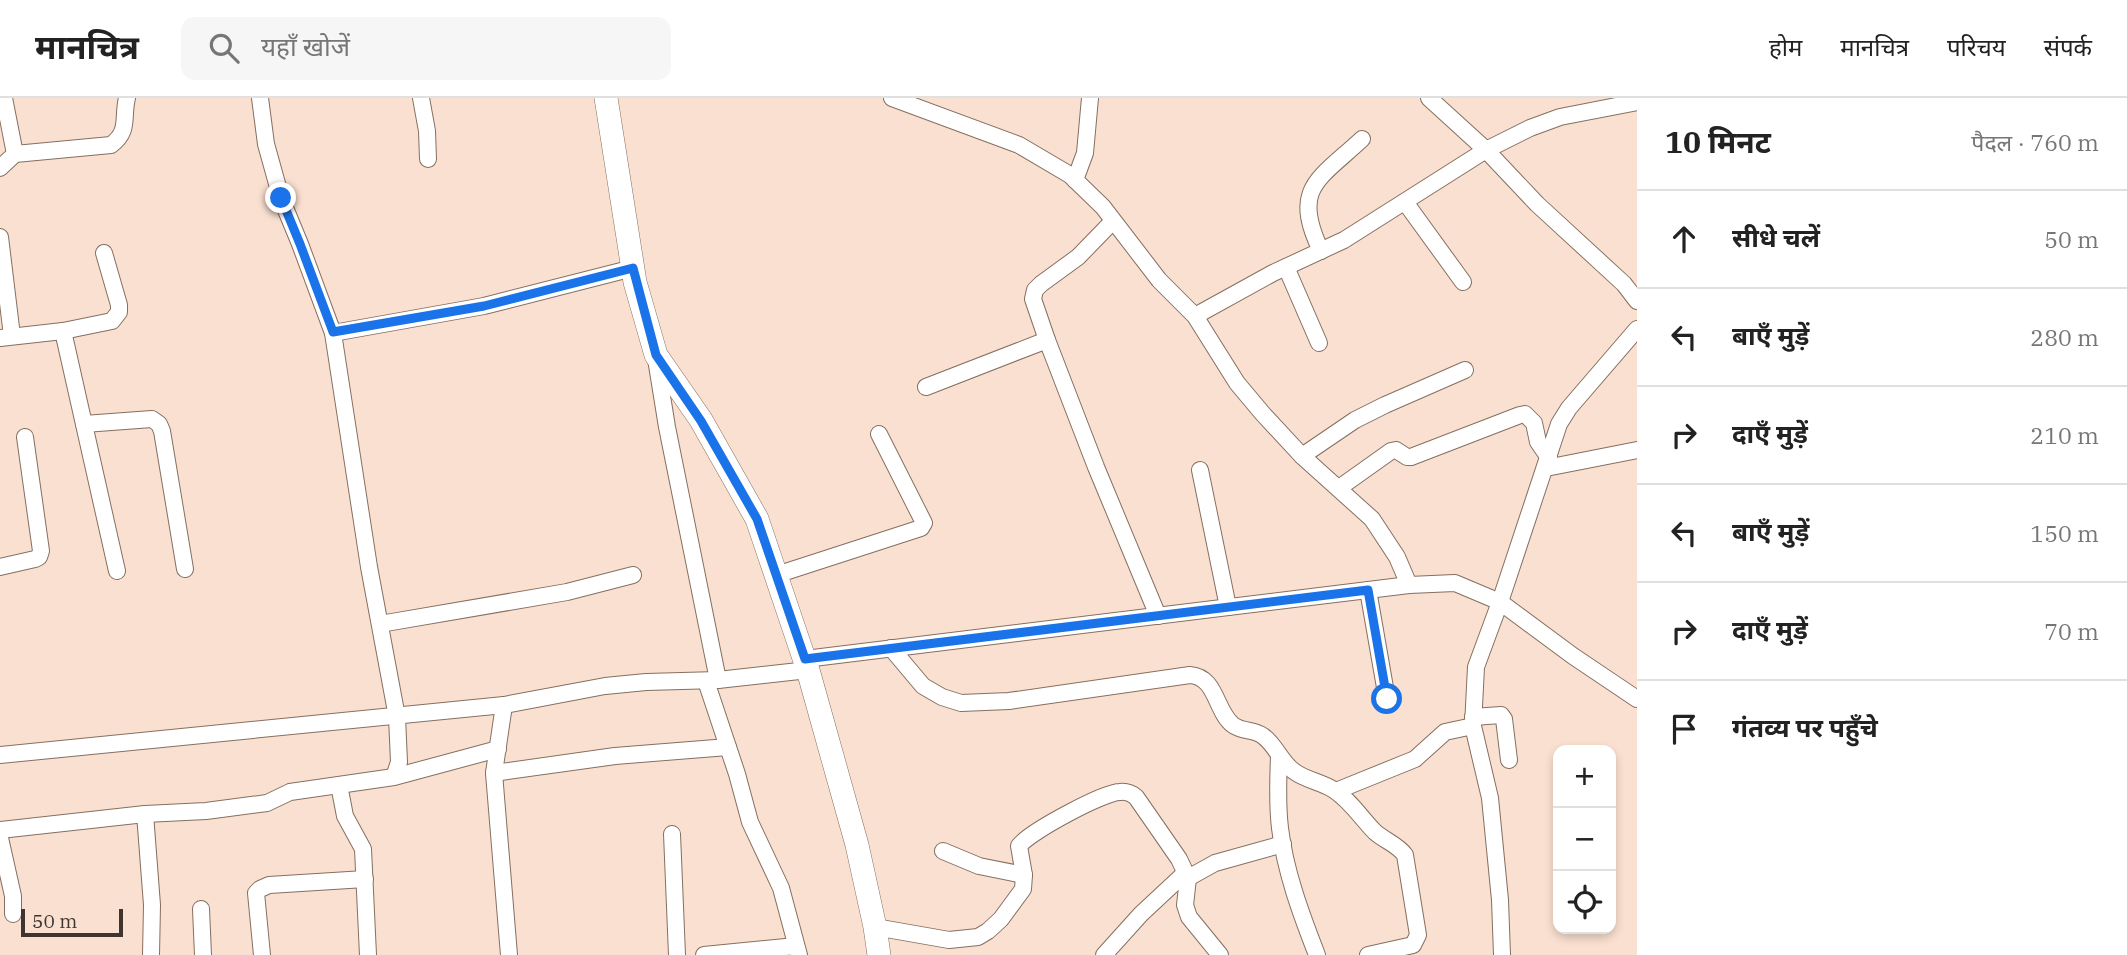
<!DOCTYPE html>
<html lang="hi">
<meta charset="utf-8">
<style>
body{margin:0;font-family:"IBM Plex Serif","Noto Sans Devanagari",serif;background:#f6f6f6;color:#222}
.controls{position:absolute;right:21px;bottom:21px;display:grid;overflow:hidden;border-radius:14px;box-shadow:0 4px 10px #0003}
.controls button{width:63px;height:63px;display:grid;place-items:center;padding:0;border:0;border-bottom:2px solid #e0e0e0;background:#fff;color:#222;font:35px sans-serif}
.scale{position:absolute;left:21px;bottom:18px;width:102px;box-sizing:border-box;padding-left:7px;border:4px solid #3f352e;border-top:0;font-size:19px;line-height:24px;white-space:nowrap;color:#3f352e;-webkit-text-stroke:5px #fae0d0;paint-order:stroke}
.stop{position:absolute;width:21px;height:21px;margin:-16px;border:5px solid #1a73e8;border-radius:50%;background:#fff}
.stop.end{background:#1a73e8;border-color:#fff;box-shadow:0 2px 7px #0008}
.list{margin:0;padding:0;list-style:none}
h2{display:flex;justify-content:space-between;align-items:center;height:91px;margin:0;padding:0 28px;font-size:30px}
h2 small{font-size:23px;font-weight:400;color:#767676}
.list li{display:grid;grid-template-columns:46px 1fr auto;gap:21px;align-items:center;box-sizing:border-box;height:98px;padding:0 28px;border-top:2px solid #e0e0e0}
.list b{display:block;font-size:26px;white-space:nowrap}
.list em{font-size:23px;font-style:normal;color:#767676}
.icon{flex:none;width:38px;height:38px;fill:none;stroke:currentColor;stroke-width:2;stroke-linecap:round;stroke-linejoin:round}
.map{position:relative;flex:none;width:1637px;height:857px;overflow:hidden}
header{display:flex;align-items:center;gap:42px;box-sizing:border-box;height:98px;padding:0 35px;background:#fff;border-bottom:2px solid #e0e0e0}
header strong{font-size:33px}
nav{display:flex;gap:38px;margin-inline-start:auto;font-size:24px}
.search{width:490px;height:63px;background:#f6f6f6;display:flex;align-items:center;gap:18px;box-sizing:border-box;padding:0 24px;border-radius:14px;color:#767676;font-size:26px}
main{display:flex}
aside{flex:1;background:#fff}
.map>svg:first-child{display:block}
</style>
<header>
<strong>मानचित्र</strong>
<div class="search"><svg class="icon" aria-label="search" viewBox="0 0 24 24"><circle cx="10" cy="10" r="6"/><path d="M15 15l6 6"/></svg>यहाँ खोजें</div>
<nav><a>होम</a><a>मानचित्र</a><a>परिचय</a><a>संपर्क</a></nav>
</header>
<main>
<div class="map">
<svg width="1637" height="857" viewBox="0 0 1637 857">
<rect width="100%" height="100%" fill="#fae0d0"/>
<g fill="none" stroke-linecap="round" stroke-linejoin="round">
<!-- street casing -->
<g stroke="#856f60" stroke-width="18">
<g id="street">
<path d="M4,0L15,56"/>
<path d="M260,0L266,46L281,100L300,146L333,235L369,469L397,619L399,664L396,673"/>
<path d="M421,0L427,33L428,61"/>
<path d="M892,0L1019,47L1070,77L1103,109L1159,182L1195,218L1237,285L1263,316L1302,358L1372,421L1397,459L1409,487"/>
<path d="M1429,0L1486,52L1537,106L1624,186L1637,203"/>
<path d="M0,70L15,56L111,47C130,33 122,20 127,0"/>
<path d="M1075,82L1085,55L1090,0"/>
<path d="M1405,104L1463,184"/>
<path d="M0,139L12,238"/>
<path d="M1321,153C1291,90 1318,82 1362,41"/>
<path d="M1286,169L1319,245"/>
<path d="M1195,218L1273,175L1344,142L1486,52L1530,30L1560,19L1637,4"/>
<path d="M63,233L117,473"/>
<path d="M333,235L484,208L633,170"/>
<path d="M0,240L63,233L112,223L119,214V207L104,155"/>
<path d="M1047,242L1033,201L1035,192L1041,186L1078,159L1113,123"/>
<path d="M656,261L667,329L718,582"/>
<path d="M926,289L1047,242L1096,369L1158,518"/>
<path d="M84,326L152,321L159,326L162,333L185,471"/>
<path d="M1302,358L1355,322L1385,307L1465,272"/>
<path d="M1546,370L1637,352"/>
<path d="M1200,372L1228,509"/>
<path d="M1339,390L1391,353L1396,352L1407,359H1411L1520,317L1525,316L1534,325L1538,344L1549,360"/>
<path d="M0,469L35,461L39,459L41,453L25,339"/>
<path d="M776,477L921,430L924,425L879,336"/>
<path d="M1368,492L1387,601"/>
<path d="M380,526L567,494L633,477"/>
<path d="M891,550L923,588L942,599L961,605L1009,603L1190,577C1217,579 1215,613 1233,627C1242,634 1254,631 1263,638C1276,647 1281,665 1295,674C1306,682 1322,684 1334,692C1351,703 1361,720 1375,734C1385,743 1397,746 1405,757L1418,837L1413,847L1368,857"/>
<path d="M805,561L1409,487L1455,485L1500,504L1573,558L1637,601"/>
<path d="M706,583L737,676L750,724L781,790L799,857"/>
<path d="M504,607L494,675L509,857"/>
<path d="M1473,619L1501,617L1504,621L1509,662"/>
<path d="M0,657L504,607L605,588L646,584L718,582L808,572"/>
<path d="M1279,658C1278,682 1277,706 1280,730C1285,773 1301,816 1317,857"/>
<path d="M494,675L615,658L728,649"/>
<path d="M339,687L345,718L363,751L368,857"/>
<path d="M1336,693L1415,661L1445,634L1473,628"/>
<path d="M145,716L152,807L151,857"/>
<path d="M0,732L145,716L206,713L267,705L290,694L394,679L498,651"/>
<path d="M672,736L677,857"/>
<path d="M0,740L13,798V816"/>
<path d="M943,753L979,768L1024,777"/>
<path d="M1188,780L1215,765L1283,746"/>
<path d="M201,811L203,857"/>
<path d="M875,829L949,842L978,839L988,833L1001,821L1023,791L1024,777L1019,748C1029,734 1104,694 1120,694C1127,693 1131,695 1136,699L1179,761L1188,780L1185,807L1189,819L1220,857"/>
<path d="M262,857L256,795L260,791L269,787L365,781"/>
<path d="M704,857L796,848"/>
<path d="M1104,857L1141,816L1185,775"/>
<path d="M1502,857L1500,802L1490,700L1473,628L1476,569L1500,504L1559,326L1569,310L1637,231"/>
</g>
</g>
<!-- secondary casing -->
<g stroke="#856f60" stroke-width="24">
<path id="secondary" d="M606,0L635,184L656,257L701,322L757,421L808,572L857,747L875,829L879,857"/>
</g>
<!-- street -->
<use href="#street" stroke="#fff" stroke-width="16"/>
<!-- secondary -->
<use href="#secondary" stroke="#fff" stroke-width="23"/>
</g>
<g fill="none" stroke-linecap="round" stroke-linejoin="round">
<!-- route -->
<path stroke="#1a73e8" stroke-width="9" d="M281,100L300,146L333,234L484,208L633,170L656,257L701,323L757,421L805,561L1368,492L1387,601"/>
</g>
</svg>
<div class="controls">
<button>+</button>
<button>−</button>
<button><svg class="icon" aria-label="locate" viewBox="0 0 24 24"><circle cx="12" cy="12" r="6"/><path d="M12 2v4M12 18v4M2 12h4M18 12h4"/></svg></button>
</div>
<div class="scale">50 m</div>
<div class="stop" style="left:1387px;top:601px"></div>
<div class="stop end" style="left:281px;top:100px"></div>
</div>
<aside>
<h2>10 मिनट<small>पैदल · 760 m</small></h2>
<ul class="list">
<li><svg class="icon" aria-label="ahead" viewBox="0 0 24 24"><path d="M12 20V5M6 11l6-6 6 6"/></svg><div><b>सीधे चलें</b></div><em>50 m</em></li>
<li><svg class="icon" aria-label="left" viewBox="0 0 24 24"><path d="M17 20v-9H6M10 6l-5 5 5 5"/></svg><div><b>बाएँ मुड़ें</b></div><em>280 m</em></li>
<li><svg class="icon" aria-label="right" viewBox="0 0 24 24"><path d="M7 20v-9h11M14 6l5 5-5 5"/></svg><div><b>दाएँ मुड़ें</b></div><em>210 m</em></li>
<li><svg class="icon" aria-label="left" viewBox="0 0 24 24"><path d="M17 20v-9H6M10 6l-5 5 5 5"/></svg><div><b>बाएँ मुड़ें</b></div><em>150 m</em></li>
<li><svg class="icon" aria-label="right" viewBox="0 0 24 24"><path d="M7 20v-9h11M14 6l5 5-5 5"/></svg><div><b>दाएँ मुड़ें</b></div><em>70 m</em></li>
<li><svg class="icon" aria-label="arrive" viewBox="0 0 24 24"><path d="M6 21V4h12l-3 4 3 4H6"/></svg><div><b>गंतव्य पर पहुँचे</b></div></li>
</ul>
</aside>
</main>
